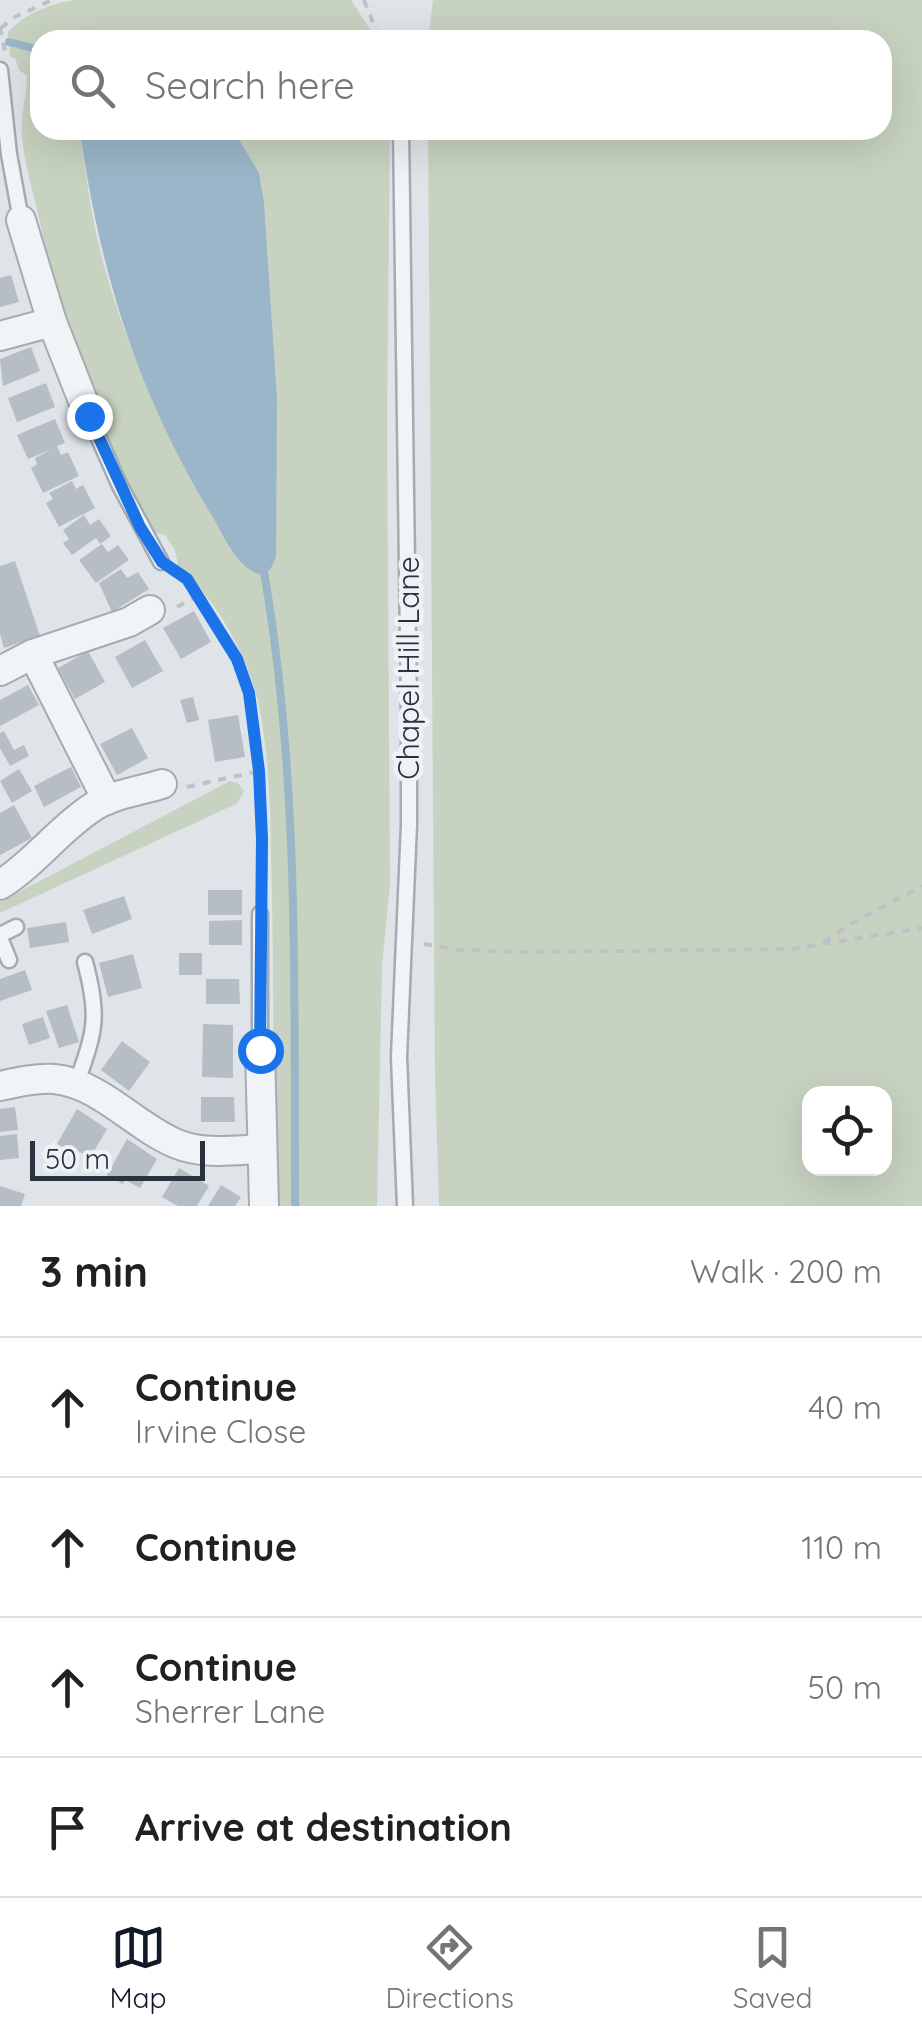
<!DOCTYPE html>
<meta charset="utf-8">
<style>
body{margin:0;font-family:Quicksand,sans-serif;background:#f2f2f2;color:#202124}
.controls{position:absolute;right:30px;bottom:30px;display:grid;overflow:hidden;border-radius:20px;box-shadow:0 10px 40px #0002}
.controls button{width:90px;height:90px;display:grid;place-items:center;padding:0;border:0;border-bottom:2px solid #e0e0e0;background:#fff;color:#202124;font:50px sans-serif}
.scale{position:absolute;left:30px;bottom:25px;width:175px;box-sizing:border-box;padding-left:10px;border:5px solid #28333f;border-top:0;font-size:28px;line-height:35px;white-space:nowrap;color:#28333f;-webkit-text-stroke:8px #eef2f6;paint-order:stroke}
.stop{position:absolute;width:30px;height:30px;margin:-22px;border:8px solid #1a73e8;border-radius:50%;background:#fff}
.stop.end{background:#1a73e8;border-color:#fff;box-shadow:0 2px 10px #0008}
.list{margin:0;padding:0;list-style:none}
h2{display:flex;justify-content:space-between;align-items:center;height:130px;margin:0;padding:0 40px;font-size:42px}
h2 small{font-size:32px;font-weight:400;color:#757577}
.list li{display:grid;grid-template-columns:65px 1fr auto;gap:30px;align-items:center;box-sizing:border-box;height:140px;padding:0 40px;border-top:2px solid #e0e0e0}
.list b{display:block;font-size:38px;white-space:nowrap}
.list p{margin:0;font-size:32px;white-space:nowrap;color:#757577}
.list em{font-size:32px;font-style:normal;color:#757577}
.icon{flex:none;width:55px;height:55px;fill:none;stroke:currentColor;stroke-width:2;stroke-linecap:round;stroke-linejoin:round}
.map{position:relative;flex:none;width:922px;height:1206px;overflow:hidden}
.search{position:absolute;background:#fff;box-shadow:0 10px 40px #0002;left:30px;right:30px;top:30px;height:110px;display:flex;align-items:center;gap:25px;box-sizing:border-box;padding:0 35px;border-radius:30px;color:#757577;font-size:38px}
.sheet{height:690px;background:#fff}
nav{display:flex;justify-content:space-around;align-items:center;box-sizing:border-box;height:140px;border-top:2px solid #e0e0e0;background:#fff;font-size:28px;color:#757577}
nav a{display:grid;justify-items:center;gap:5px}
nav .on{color:#111827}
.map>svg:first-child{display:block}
</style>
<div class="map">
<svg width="922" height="1206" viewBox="0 0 922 1206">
<rect width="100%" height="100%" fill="#dfe4e8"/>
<!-- green -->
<g fill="#c7d2c0" fill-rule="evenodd">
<path d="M75,0H351L377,40H40V130H80C85,166 89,202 97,237C117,326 155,409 197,490L277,397L264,202L259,174L233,130H390L387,423L390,884L382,966L377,1206H274C273,1102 274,998 272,894C270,828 272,762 257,697C248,658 213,592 179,570L175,550L165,535L156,533C98,436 63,329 39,218C33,191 24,163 22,136C20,114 27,97 27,76L19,70L15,58L10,57L8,32C25,14 50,3 75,0Z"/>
<path d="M433,0H922V1206H439L435,1072L428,130H882V40H428ZM810,1094H884V1168H810Z"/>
<path d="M230,781L238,783L244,791L238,803L0,913V902Z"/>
</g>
<!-- water -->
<path fill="#9ab6c8" d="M233,130L259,173L264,202L277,397L276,557L270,570L258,574C235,565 223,534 211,514C137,392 100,272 80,131Z"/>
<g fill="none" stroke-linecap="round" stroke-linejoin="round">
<!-- stream -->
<g stroke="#9ab6c8" stroke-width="8">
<path d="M9,42L40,50"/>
<path d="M264,572C300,780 294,995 295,1206"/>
</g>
</g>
<!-- building -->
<g fill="#b6bdc5">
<path d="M11,275L19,302L0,307V278Z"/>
<path d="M31,347L40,371L3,386L0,359Z"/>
<path d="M46,383L55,407L17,422L8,398Z"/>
<path d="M55,419L65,443L57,446L61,455L68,452L79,476L43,493L31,468L37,464L35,458L52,449L28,459L17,435Z"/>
<path d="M72,481L76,489L83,485L95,508L59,527L46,503L53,499L49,493Z"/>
<path d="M84,515L90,525L99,519L111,536L100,544L96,538L72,555L63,543L69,539L63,530Z"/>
<path d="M102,544L108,552L118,545L129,560L96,583L79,560Z"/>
<path d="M15,561L40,636L4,648L0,634V566Z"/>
<path d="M121,569L127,578L138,572L149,589L112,612L99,583Z"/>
<path d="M194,611L211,642L181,659L163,628Z"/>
<path d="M145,640L163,671L132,688L115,657Z"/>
<path d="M88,651L105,682L75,699L58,668Z"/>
<path d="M28,685L39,705L0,726V700Z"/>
<path d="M193,697L199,720L187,723L180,700Z"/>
<path d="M238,715L245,757L215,762L208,720Z"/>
<path d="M132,728L148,758L117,775L100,744Z"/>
<path d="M4,731L14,750L24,745L29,756L10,766L0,748V733Z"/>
<path d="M71,767L81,787L44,807L34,786Z"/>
<path d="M19,769L32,791L12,803L0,781Z"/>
<path d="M14,805L32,838L0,855V813Z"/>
<rect x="208" y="890" width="34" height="25"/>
<path d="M124,896L132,919L92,934L83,910Z"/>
<path d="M242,920V945H209V921Z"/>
<path d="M66,922L69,942L30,948L27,928Z"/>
<rect x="179" y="953" width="23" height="22"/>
<path d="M133,954L142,988L108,997L99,963Z"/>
<path d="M25,970L32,990L0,1001V979Z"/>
<path d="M206,979H239L240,1004H206Z"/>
<path d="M67,1005L79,1042L59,1048L46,1011Z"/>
<path d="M43,1017L50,1038L29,1045L22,1024Z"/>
<path d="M203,1024L233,1025V1078L202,1077Z"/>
<path d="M122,1041L150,1062L129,1091L101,1070Z"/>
<path d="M201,1097H234L235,1122H201Z"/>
<path d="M15,1107L18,1130L0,1132V1109Z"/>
<path d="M77,1109L107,1129L90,1158L75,1149L73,1154L57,1144Z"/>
<path d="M17,1134L19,1158L0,1160V1136Z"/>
<path d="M127,1139L157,1159L140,1188L125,1180L123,1184L107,1175Z"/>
<path d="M179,1168L209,1186L197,1206H178L162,1197Z"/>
<path d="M221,1185L241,1197L235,1206H208Z"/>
<path d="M0,1186L25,1194L21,1206H0Z"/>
</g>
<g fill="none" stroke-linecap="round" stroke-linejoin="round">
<!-- lane casing -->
<g stroke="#a4abb2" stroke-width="19">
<g id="lane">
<path d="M0,70L9,154L21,220"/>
<path d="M401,130L409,711V824L399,1057L405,1206"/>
<path d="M89,416L119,484L161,562"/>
<path d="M260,914V1050"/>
<path d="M0,935L16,927"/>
<path d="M0,938L9,960"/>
<path d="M76,1085C95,1031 100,1018 85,962"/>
</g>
</g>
<!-- street casing -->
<g stroke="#a4abb2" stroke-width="32">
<g id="street">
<path d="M21,220L52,322L89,416"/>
<path d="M0,336L52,322"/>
<path d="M33,654L129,622L150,610"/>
<path d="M0,671L33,654L107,800"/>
<path d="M0,885C35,863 59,829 93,807C113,794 140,791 162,784"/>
<path d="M260,1050L264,1206"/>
<path d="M0,1086C18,1082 36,1078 54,1079C100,1083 135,1127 177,1144C203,1155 235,1150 262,1149"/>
</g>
</g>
<!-- path -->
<g stroke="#bdc2c6" stroke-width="4" stroke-dasharray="8 8" stroke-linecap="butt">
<path d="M364,0L380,40"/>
<path d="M0,27L5,51"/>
<path d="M1,28L15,17L52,0"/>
<path d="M179,572L187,579C206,608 230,639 243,672C265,731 265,833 261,896"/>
<path d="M177,607L198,596"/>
<path d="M187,787L259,771"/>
<path d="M824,942L852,923L922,886"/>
<path d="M424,944L461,950L523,952L792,949L922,928"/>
</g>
<!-- lane -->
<use href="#lane" stroke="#f1f4f6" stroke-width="14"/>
<!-- street -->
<use href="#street" stroke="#f1f4f6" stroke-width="28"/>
</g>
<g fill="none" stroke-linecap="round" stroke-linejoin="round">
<!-- route -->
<path stroke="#1a73e8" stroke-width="12" d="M89,416L140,527L162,562L187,579L237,659L249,693L259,771L262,839L260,1050"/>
</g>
<g text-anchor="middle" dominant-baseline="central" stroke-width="9" stroke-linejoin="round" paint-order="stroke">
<!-- street labels -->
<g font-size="30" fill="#28333f" stroke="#eef2f6">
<text transform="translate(408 668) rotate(-90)">Chapel Hill Lane</text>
</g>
</g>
</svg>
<div class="controls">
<button><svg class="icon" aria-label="locate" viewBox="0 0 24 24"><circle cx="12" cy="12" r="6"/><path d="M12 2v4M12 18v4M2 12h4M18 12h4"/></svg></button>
</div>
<div class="scale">50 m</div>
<div class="stop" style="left:260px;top:1050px"></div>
<div class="stop end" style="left:89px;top:416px"></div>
<div class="search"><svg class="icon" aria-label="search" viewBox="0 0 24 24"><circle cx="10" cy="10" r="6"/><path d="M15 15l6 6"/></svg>Search here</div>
</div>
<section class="sheet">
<h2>3 min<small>Walk · 200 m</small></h2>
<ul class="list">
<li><svg class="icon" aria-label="ahead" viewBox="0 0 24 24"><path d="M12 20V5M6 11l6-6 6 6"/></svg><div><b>Continue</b><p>Irvine Close</p></div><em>40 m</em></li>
<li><svg class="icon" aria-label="ahead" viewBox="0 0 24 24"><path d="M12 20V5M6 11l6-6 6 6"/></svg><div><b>Continue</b></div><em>110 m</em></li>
<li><svg class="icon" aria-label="ahead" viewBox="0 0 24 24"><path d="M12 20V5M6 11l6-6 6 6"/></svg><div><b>Continue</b><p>Sherrer Lane</p></div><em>50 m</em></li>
<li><svg class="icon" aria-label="arrive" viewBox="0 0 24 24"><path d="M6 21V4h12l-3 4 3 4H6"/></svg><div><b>Arrive at destination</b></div></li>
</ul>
</section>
<nav>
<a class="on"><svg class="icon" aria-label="map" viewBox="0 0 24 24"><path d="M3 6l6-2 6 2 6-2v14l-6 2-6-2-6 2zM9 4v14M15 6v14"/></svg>Map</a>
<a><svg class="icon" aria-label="directions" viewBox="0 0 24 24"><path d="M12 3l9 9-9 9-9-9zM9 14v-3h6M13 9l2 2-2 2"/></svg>Directions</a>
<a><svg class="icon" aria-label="saved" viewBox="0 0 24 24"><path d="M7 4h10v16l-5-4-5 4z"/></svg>Saved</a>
</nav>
